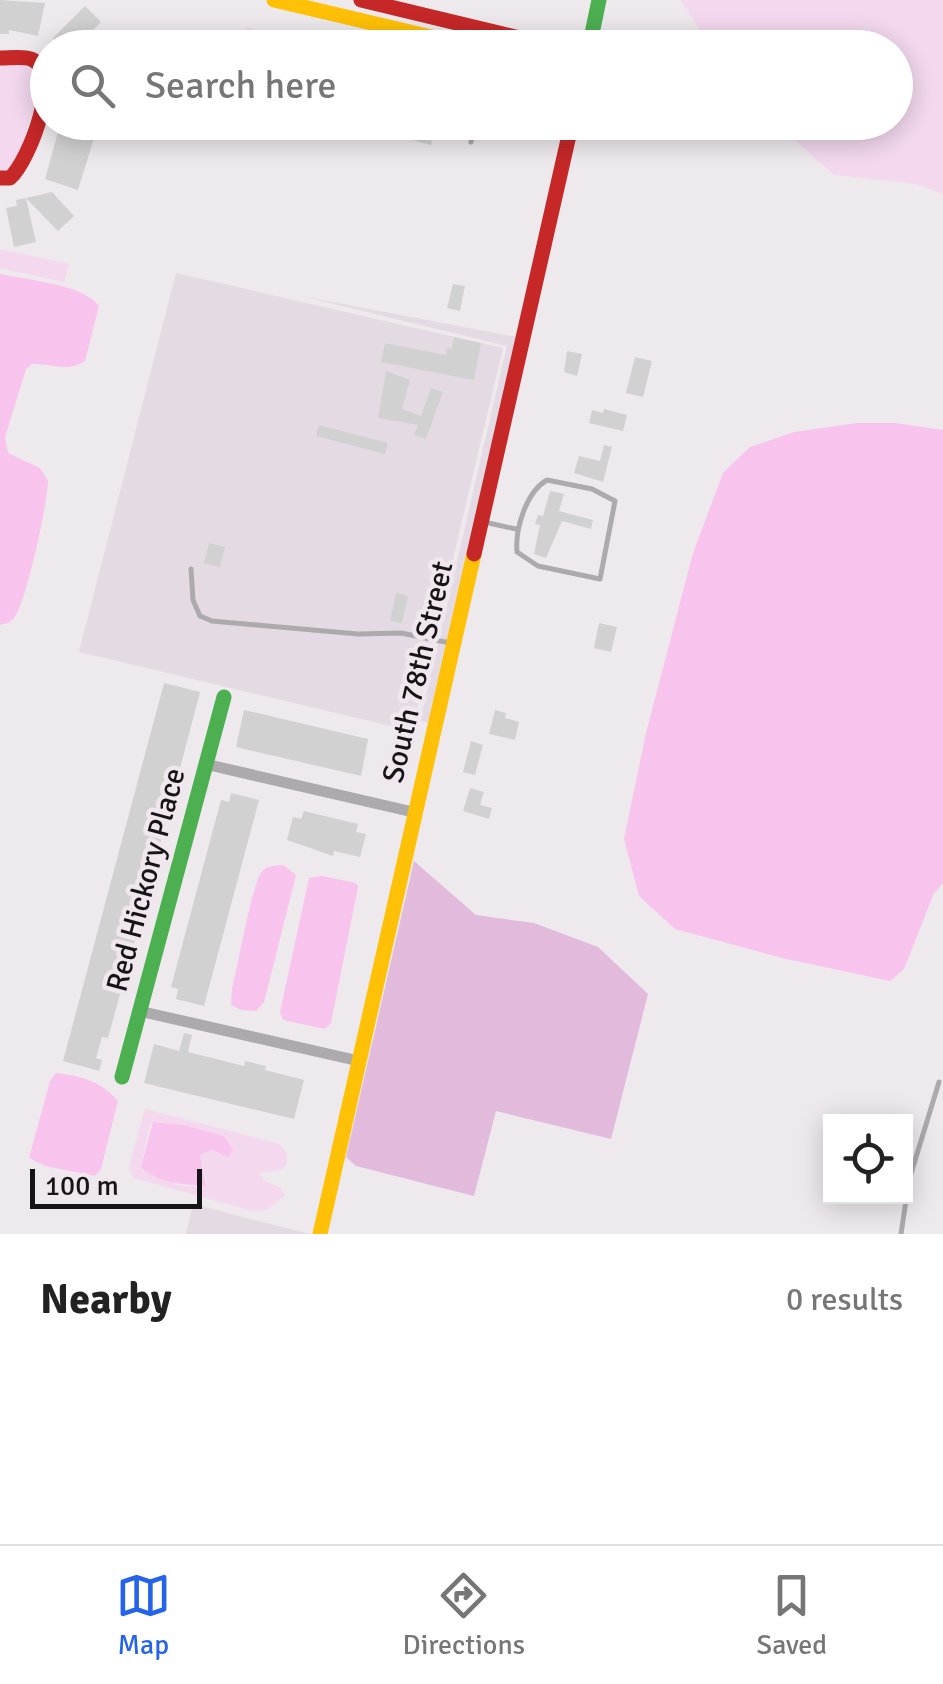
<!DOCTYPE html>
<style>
body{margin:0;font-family:Signika,sans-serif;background:#f6f6f6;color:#222}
.controls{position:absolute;right:30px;bottom:30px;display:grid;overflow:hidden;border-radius:0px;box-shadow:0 5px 25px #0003}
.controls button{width:90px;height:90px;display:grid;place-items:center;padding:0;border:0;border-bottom:2px solid #e0e0e0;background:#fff;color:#222;font:50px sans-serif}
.scale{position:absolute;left:30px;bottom:25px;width:172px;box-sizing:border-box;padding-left:10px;border:5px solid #171417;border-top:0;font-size:28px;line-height:35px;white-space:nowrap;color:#171417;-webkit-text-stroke:8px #f0e7ee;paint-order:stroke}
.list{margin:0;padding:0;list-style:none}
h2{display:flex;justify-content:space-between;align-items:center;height:130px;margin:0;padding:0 40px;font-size:42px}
h2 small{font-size:32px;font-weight:400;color:#767676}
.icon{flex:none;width:55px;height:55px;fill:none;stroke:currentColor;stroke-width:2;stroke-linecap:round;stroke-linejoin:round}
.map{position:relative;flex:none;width:943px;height:1234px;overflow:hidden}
.search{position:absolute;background:#fff;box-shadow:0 5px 25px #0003;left:30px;right:30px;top:30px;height:110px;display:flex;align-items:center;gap:25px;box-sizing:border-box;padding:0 35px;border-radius:55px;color:#767676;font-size:38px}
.sheet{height:310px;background:#fff}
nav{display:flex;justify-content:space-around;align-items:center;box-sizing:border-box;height:140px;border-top:2px solid #e0e0e0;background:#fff;font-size:28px;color:#767676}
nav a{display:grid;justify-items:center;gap:5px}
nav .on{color:#2563eb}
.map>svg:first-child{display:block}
</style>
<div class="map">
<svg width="943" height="1234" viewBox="0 0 943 1234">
<rect width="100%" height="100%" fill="#eee9ed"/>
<!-- built -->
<g fill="#e4dae3">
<path d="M176,273L503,348L412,731L79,652Z"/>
<path d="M301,296L517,337L428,723L420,721L507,346Z"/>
<path d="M193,1204L310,1234H186Z"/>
</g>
<!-- green -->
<g fill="#f3d8ee" fill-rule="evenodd">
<path d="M681,0H943V194L917,184L834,175L776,123L896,122V48L710,47Z"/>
<path d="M246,27L311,47H241Z"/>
<path d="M21,64L33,70L40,88L16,165L0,172V65Z"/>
<path d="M0,249L69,264L64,282L0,268Z"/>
<path d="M145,1109L280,1144L287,1154V1164L282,1169L259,1173L265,1181L281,1188L285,1196L266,1210L253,1211L133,1178L129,1166ZM158,1122L184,1125L224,1136L228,1156L212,1150L200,1155L207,1181L201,1187L177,1185L141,1166L150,1125Z"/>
</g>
<!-- forest -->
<path fill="#e2badc" d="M414,861L476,915L534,923L598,947L648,994L611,1139L496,1111L474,1196L356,1166L346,1157Z"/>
<!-- water -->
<g fill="#f8c4ee">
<path d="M0,274C27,280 83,284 99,306L85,361C67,373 52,363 32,364L26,369L5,437L8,453L40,468L48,481C47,505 27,600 14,618C9,624 7,623 0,625Z"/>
<path d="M857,423H895L943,430V883L934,893L904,969L890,981L782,958L675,929L639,896L624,839L646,733L693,553L723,473L750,447L794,432Z"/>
<path d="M283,865L296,875L264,1002L256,1011L241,1010L231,1005L232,989C238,965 251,889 261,873C266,865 274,866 283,865Z"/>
<path d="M322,876L356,883L358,887L331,1023L325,1029L283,1020L280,1012L309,878Z"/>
<path d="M56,1073C81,1076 101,1081 118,1101L101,1169L95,1176L45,1166L29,1158L50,1081Z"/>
<path d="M153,1122L184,1125L224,1136L233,1150L228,1157L212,1150L200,1155L206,1186C186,1185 156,1183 141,1167Z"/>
</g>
<!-- building -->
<g fill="#d2d1d2">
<path d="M0,0L45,3L38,36L9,30V34H0Z"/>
<path d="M85,6L101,22L75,48H62L53,38Z"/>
<path d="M69,122H99L78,190L45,179L58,132L66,134Z"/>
<path d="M404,122H445L441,139L433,137L431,145L400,137Z"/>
<path d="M52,192L74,216L58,231L26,198Z"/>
<path d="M26,198L36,242L14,247L6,208L17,206L16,200Z"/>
<path d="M453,284L465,286L460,311L447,308Z"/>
<path d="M454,337L481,343L474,380L381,362L385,343L446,355L447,348L452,349Z"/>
<path d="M567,351L582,354L577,376L564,372Z"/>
<path d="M635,357L652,361L643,397L626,393Z"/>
<path d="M386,371L410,380L402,409L421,416L431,388L443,392L426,439L414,435L418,425L378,418Z"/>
<path d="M604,409L627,415L623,431L589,423L592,410L603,413Z"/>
<path d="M319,425L388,443L385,454L316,436Z"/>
<path d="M604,445L612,447L603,482L574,473L579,456L600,461Z"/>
<path d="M550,491L564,494L559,511L593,520L591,529L562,521L546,558L534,554L540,525L535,524L538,515L543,516Z"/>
<path d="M209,543L225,547L220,567L204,563Z"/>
<path d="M396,593L408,596L402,623L390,621Z"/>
<path d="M599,623L617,627L611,652L594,648Z"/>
<path d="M164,683L200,692L150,883L142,881L136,904L144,906L130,960L121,958L116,981L123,983L108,1038L102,1037L96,1058L102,1060L99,1071L63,1061Z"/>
<path d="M244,710L368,739L361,776L236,747Z"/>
<path d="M495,710L506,713L505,718L519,722L515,740L489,734Z"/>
<path d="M471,741L483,745L475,775L463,772Z"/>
<path d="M470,788L484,792L480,805L492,808L489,819L463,811Z"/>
<path d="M231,793L259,800L204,1006L176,999L178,989L171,987L221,800L229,802Z"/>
<path d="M304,811L358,824L356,832L366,834L360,857L334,851L333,856L287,840L293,817L301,819Z"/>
<path d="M184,1033L192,1035L188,1052L244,1066L245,1061L266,1066L265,1070L304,1080L294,1119L144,1083L154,1044L179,1051Z"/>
</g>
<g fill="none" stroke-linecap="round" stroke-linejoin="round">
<!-- lane -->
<g stroke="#acaaac" stroke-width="5">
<path d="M471,142L475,122"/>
<path d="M547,480L592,489L615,501L600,579L538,566L517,552C515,529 526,492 547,480Z"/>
<path d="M484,522L516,529"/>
<path d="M191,569L193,600L200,616L212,621L358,634L401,633L450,643"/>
<path d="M901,1234L909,1180L939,1082"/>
</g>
<!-- street -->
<g stroke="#acaaac" stroke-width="11">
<path d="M205,764L413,812"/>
<path d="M139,1011L359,1061"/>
</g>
<!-- fast -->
<g stroke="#4caf50" stroke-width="15">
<path d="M589,48L599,0"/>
<path d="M122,1077L224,697"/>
</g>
<!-- slow -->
<g stroke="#ffc107" stroke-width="15">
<path d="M274,0L478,48"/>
<path d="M320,1234L474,554"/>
</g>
<!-- jam -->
<g stroke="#c62828" stroke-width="15">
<path d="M361,0L561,48"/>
<path d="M0,58C9,58 23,56 31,59C64,72 29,161 10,178H0"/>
<path d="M474,554L572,122"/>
</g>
</g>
<g text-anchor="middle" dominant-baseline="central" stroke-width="9" stroke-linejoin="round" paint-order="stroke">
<!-- street labels -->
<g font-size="30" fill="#171417" stroke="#f0e7ee">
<text transform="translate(418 672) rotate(-77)">South 78th Street</text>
<text transform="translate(146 880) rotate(-75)">Red Hickory Place</text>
</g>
</g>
</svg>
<div class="controls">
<button><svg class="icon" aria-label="locate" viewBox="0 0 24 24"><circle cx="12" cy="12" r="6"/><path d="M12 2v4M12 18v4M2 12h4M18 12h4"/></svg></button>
</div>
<div class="scale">100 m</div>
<div class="search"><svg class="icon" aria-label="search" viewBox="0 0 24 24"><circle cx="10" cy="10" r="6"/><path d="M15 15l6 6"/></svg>Search here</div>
</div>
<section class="sheet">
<h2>Nearby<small>0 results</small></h2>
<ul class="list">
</ul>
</section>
<nav>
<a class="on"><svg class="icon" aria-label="map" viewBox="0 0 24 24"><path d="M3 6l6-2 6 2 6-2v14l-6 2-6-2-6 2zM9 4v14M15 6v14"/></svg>Map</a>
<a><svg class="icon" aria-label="directions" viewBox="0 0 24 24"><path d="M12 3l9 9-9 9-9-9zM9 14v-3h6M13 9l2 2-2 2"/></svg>Directions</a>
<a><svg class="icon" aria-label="saved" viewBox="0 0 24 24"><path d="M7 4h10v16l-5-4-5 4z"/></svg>Saved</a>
</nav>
